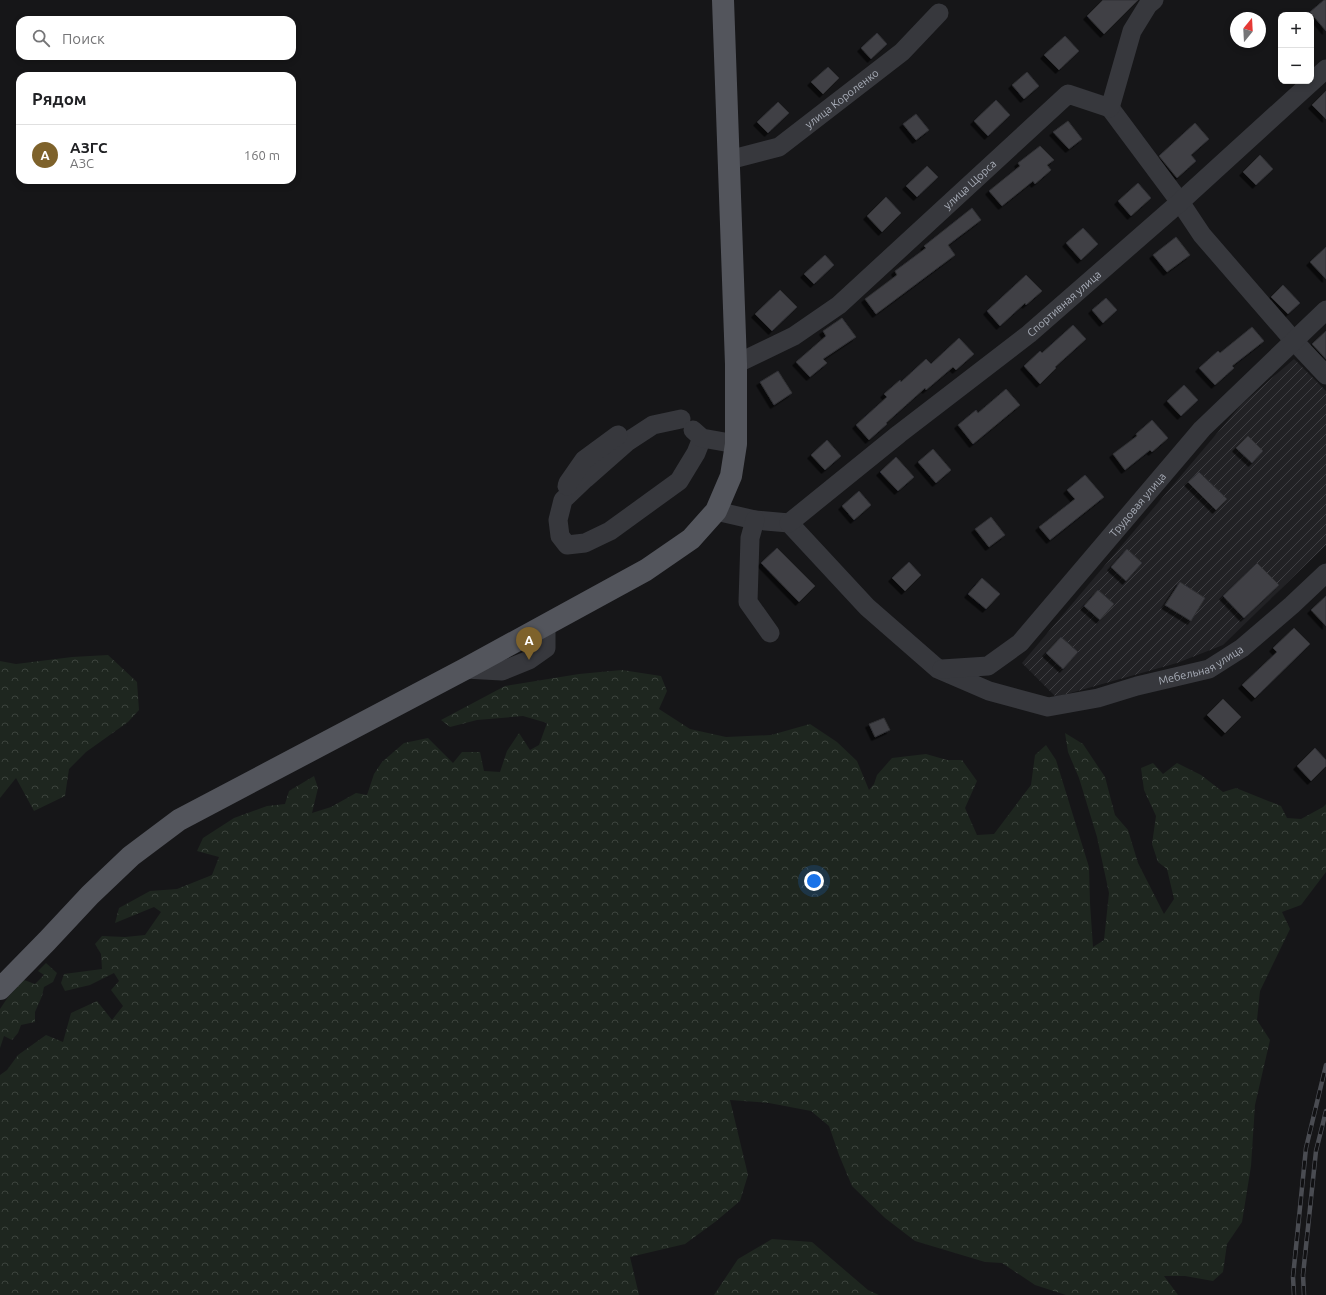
<!DOCTYPE html>
<html lang="ru">
<meta charset="utf-8">
<style>
body{margin:0;font-family:Ubuntu,sans-serif;background:#f6f6f6;color:#202124}
.controls{position:absolute;right:12px;top:12px;display:grid;overflow:hidden;border-radius:8px;box-shadow:0 2px 6px #0003}
.controls button{width:36px;height:36px;display:grid;place-items:center;padding:0;border:0;border-bottom:1px solid #e0e0e0;background:#fff;color:#202124;font:20px sans-serif}
.compass{position:absolute;left:1230px;top:12px;width:36px;height:36px;border-radius:50%;background:#fff;box-shadow:0 2px 6px #0003;rotate:18deg}
.you{position:absolute;left:814px;top:881px;width:14px;height:14px;margin:-10px;border:3px solid #fff;border-radius:50%;background:#1a73e8;box-shadow:0 0 0 6px #1a73e833}
.badge{display:grid;place-items:center;width:26px;height:26px;border-radius:50%;background:#7e622b;color:#fff;font-size:13px;font-weight:700}
.pin{position:absolute;translate:-50% -33px;filter:drop-shadow(0 1px 2px #0008)}
.pin::after{content:'';position:absolute;top:21px;width:14px;height:12px;background:inherit;clip-path:polygon(0 0,100% 0,50% 100%)}
.list{margin:0;padding:0;list-style:none}
h2{display:flex;justify-content:space-between;align-items:center;height:52px;margin:0;padding:0 16px;font-size:17px}
h2 small{font-size:13px;font-weight:400;color:#757577}
.list li{display:grid;grid-template-columns:26px 1fr auto;gap:12px;align-items:center;box-sizing:border-box;height:60px;padding:0 16px;border-top:1px solid #e0e0e0}
.list b{display:block;font-size:15px;white-space:nowrap}
.list p{margin:0;font-size:13px;white-space:nowrap;color:#757577}
.list em{font-size:13px;font-style:normal;color:#757577}
.icon{flex:none;width:22px;height:22px;fill:none;stroke:currentColor;stroke-width:2;stroke-linecap:round;stroke-linejoin:round}
.map{position:relative;flex:none;width:1326px;height:1295px;overflow:hidden}
.search{position:absolute;background:#fff;box-shadow:0 2px 6px #0003;left:16px;top:16px;width:280px;height:44px;display:flex;align-items:center;gap:10px;box-sizing:border-box;padding:0 14px;border-radius:12px;color:#757577;font-size:15px}
.panel{position:absolute;background:#fff;box-shadow:0 2px 6px #0003;left:16px;top:72px;width:280px;height:112px;border-radius:12px}
.map>svg:first-child{display:block}
</style>
<div class="map">
<svg width="1326" height="1295" viewBox="0 0 1326 1295">
<defs>
<pattern id="industrial-furrows" width="10" height="10" patternUnits="userSpaceOnUse"><rect width="10" height="10" fill="#222225"/><path d="M-1 1l2-2M0 10L10 0M9 11l2-2" fill="none" stroke="#3f3f43"/></pattern>
<pattern id="forest-crowns" width="20" height="18" patternUnits="userSpaceOnUse"><rect width="20" height="18" fill="#1e261f"/><path d="M2 6a3 3 0 1 1 6 0M12 15a3 3 0 1 1 6 0" fill="none" stroke="#3c433d"/></pattern>
<filter id="shadow"><feDropShadow dx="-3.5" dy="3.5" stdDeviation="0" flood-color="#0009"/></filter>
</defs>
<rect width="100%" height="100%" fill="#161618"/>
<!-- industrial -->
<path fill="url(#industrial-furrows)" d="M1294,359L1326,391V545L1223,645L1177,663L1056,697L1022,663L1241,405Z"/>
<!-- forest -->
<g fill="url(#forest-crowns)">
<path d="M108,655L137,682L139,710L128,722L86,752L69,769L65,796L34,811L16,778L0,798V661L16,664L72,657Z"/>
<path d="M622,670L661,676L667,691L659,709L690,729L726,737L771,735L810,724L837,742L857,761L869,790L874,784L877,775L892,758L926,754L947,760H962L977,781L965,808L977,835L994,834L1031,785L1035,755L1046,745L1056,760L1089,867L1090,903L1093,947L1104,940L1109,893L1097,837L1079,778L1068,752L1065,733L1083,744L1105,777L1115,815L1128,830L1138,863L1164,914L1174,899L1167,869L1158,862L1152,844L1156,816L1144,790L1141,768L1153,763L1163,774L1177,763L1201,775L1223,792L1236,788L1281,806L1287,818L1301,819L1323,807L1326,804V872L1301,905L1282,912L1290,929L1260,991L1257,1020L1270,1040L1255,1105L1251,1166L1242,1222L1227,1244L1223,1272L1213,1281L1185,1276H1164L1178,1295H1066L1035,1285L1002,1263L985,1262L915,1241L885,1218L852,1186L839,1155L829,1126L811,1111L769,1103L730,1100L748,1175L740,1201L715,1222L685,1244L630,1257L639,1295H0V1075L7,1070L18,1055L46,1035L63,1042L71,1013L97,1001L112,1020L123,1006L111,990L119,981L114,973L90,985L65,991L61,983L64,974L102,969L101,954L95,944L102,936L125,937L145,935L161,912L154,907L115,923L119,908L150,891L177,889L212,875L219,857L197,851L203,838L234,818L267,806L285,804L289,791L314,776L318,788L312,813L331,807L356,793L367,795L374,774L382,762L404,743L428,738L453,763L462,752H480L484,771L500,772L507,751L519,733L530,750L539,745L547,723L523,716L477,720L450,727L441,720L505,686L579,674Z"/>
<path d="M46,963L57,973L53,982L44,987L42,996L35,1012V1022L21,1025L18,1033L12,1040L4,1036L0,1048V1009L8,997L24,980L35,984L44,975L38,971Z"/>
<path d="M772,1239L812,1242L868,1290L879,1295H714L738,1259Z"/>
</g>
<!-- building -->
<g fill="#404145" stroke="#303034" filter="url(#shadow)">
<path d="M1103,0H1138L1104,34L1087,16Z"/>
<path d="M1324,0H1326V31L1310,12Z"/>
<path d="M877,33L887,44L871,59L861,48Z"/>
<path d="M1065,36L1079,51L1059,70L1044,55Z"/>
<path d="M828,67L839,78L823,94L811,82Z"/>
<path d="M1027,72L1039,86L1024,99L1012,85Z"/>
<path d="M1326,91V119L1312,105Z"/>
<path d="M996,100L1010,115L988,136L974,121Z"/>
<path d="M778,102L789,113L768,133L757,122Z"/>
<path d="M916,114L929,130L916,140L903,124Z"/>
<path d="M1068,121L1082,139L1069,149L1053,132Z"/>
<path d="M1195,123L1209,139L1191,155L1196,161L1177,178L1159,156Z"/>
<path d="M1040,146L1054,160L1047,165L1051,170L1035,184L1033,181L1002,206L989,191L1020,166L1018,163Z"/>
<path d="M1260,155L1273,169L1256,185L1243,172Z"/>
<path d="M927,166L938,177L917,197L906,186Z"/>
<path d="M1138,183L1151,198L1131,216L1118,201Z"/>
<path d="M886,197L901,213L882,232L867,216Z"/>
<path d="M972,208L981,220L948,245L955,255L876,314L865,299L897,275L895,271L926,248L924,246Z"/>
<path d="M1083,228L1098,244L1081,260L1066,243Z"/>
<path d="M1176,237L1190,255L1167,272L1153,255Z"/>
<path d="M1326,247V279L1310,262Z"/>
<path d="M825,255L834,265L814,284L804,274Z"/>
<path d="M1026,275L1042,291L1026,305L1025,303L1000,326L987,311Z"/>
<path d="M1283,285L1300,303L1288,314L1271,297Z"/>
<path d="M780,290L797,307L772,331L755,314Z"/>
<path d="M1106,298L1117,310L1103,323L1092,310Z"/>
<path d="M842,318L856,337L823,359L827,363L810,377L796,362L826,336L823,331Z"/>
<path d="M1073,325L1086,339L1055,367L1056,368L1040,384L1024,366L1040,351L1042,353Z"/>
<path d="M1252,327L1264,341L1232,366L1234,368L1215,385L1199,368L1218,351L1220,353Z"/>
<path d="M1326,331V359L1312,344Z"/>
<path d="M959,338L974,354L956,370L953,367L926,390L925,388L886,423L887,424L869,440L856,425L887,397L884,394L900,380L901,382L926,359L931,364Z"/>
<path d="M778,371L792,393L774,405L760,382Z"/>
<path d="M1184,385L1198,400L1181,416L1167,401Z"/>
<path d="M1006,389L1020,405L973,444L958,425L976,410L978,413Z"/>
<path d="M1152,420L1168,438L1152,452L1150,450L1125,470L1113,454L1137,436L1136,434Z"/>
<path d="M1248,436L1263,451L1252,463L1236,448Z"/>
<path d="M827,440L841,456L825,470L811,455Z"/>
<path d="M933,449L951,470L936,483L918,462Z"/>
<path d="M896,457L914,477L898,491L880,472Z"/>
<path d="M1199,472L1227,499L1216,510L1188,482Z"/>
<path d="M1085,475L1104,497L1050,540L1039,527L1075,499L1067,490Z"/>
<path d="M859,491L871,505L854,520L842,506Z"/>
<path d="M991,517L1005,535L989,547L975,529Z"/>
<path d="M777,548L815,586L799,602L761,563Z"/>
<path d="M1127,549L1142,563L1126,581L1111,567Z"/>
<path d="M909,562L921,575L905,591L892,578Z"/>
<path d="M1257,563L1279,585L1244,618L1223,596Z"/>
<path d="M982,578L1000,594L986,609L968,594Z"/>
<path d="M1180,582L1205,598L1191,621L1165,605Z"/>
<path d="M1098,590L1114,604L1100,620L1084,606Z"/>
<path d="M1326,596V626L1311,610Z"/>
<path d="M1294,628L1310,644L1255,698L1242,685L1277,652L1273,648Z"/>
<path d="M1061,637L1078,652L1063,669L1046,653Z"/>
<path d="M1223,699L1241,717L1225,733L1207,715Z"/>
<path d="M884,718L890,730L875,737L869,724Z"/>
<path d="M1315,748L1326,760V766L1311,781L1297,766Z"/>
</g>
<g fill="none" stroke-linecap="round" stroke-linejoin="round">
<!-- minor -->
<g stroke="#37383d" stroke-width="19">
<path d="M1110,108L1180,202L1202,235L1294,341L1326,375"/>
<path id="s1" d="M729,160L779,147L902,52L939,13"/>
<path id="s2" d="M736,364L794,336L839,305L1068,94L1110,108L1132,31L1148,5L1154,0"/>
<path d="M681,419L653,425L627,442L585,479L563,500L558,520L560,536L567,545L585,543L610,531L679,481L696,453L702,438"/>
<path d="M693,430L702,438L736,444"/>
<path d="M567,486L568,483L584,460L618,435"/>
<path id="s3" d="M716,511L755,520L789,523L867,607L938,669L989,691L1048,707L1098,698L1137,686L1209,669L1242,648L1292,605L1326,573"/>
<path d="M755,520L750,538L748,602L770,633"/>
<path id="s4" d="M789,523L899,434L1029,334L1180,202L1326,69"/>
<path d="M465,669L502,671L529,660L546,648V624"/>
<path id="s5" d="M942,669L988,666L1020,643L1202,429L1326,310"/>
</g>
<!-- major -->
<path stroke="#53555c" stroke-width="22" d="M0,989L47,941L90,895L131,856L179,820L465,669L646,570L691,539L716,511L731,476L736,444V364L723,0"/>
<!-- rail casing -->
<g stroke="#4a4c52" stroke-width="4.5">
<g id="rail">
<path d="M1294,1295L1293,1277L1306,1148L1326,1065"/>
<path d="M1304,1295L1303,1275L1316,1151L1326,1111"/>
</g>
</g>
<!-- rail -->
<use href="#rail" stroke="#111113" stroke-width="3" stroke-dasharray="9" stroke-linecap="butt"/>
</g>
<g text-anchor="middle" dominant-baseline="central" stroke-width="3" stroke-linejoin="round" paint-order="stroke">
<!-- street labels -->
<g font-size="11" fill="#a8adb8" stroke="#111113">
<text stroke="none"><textPath href="#s1" startOffset="131">улица Короленко</textPath></text>
<text stroke="none"><textPath href="#s2" startOffset="297">улица Щорса</textPath></text>
<text stroke="none"><textPath href="#s4" startOffset="352">Спортивная улица</textPath></text>
<text stroke="none"><textPath href="#s5" startOffset="267">Трудовая улица</textPath></text>
<text stroke="none"><textPath href="#s3" startOffset="559">Мебельная улица</textPath></text>
</g>
</g>
</svg>
<div class="controls">
<button>+</button>
<button>−</button>
</div>
<svg class="compass" viewBox="-18 -18 36 36"><path d="M0-13l5 13h-10z" fill="#e53935"/><path d="M0 13l5-13h-10z" fill="#757577"/></svg>
<div class="you"></div>
<div class="pin badge" style="left:529px;top:660px">A</div>
<div class="search"><svg class="icon" aria-label="search" viewBox="0 0 24 24"><circle cx="10" cy="10" r="6"/><path d="M15 15l6 6"/></svg>Поиск</div>
<section class="panel">
<h2>Рядом<small></small></h2>
<ul class="list">
<li><span class="badge">A</span><div><b>АЗГС</b><p>АЗС</p></div><em>160 m</em></li>
</ul>
</section>
</div>
